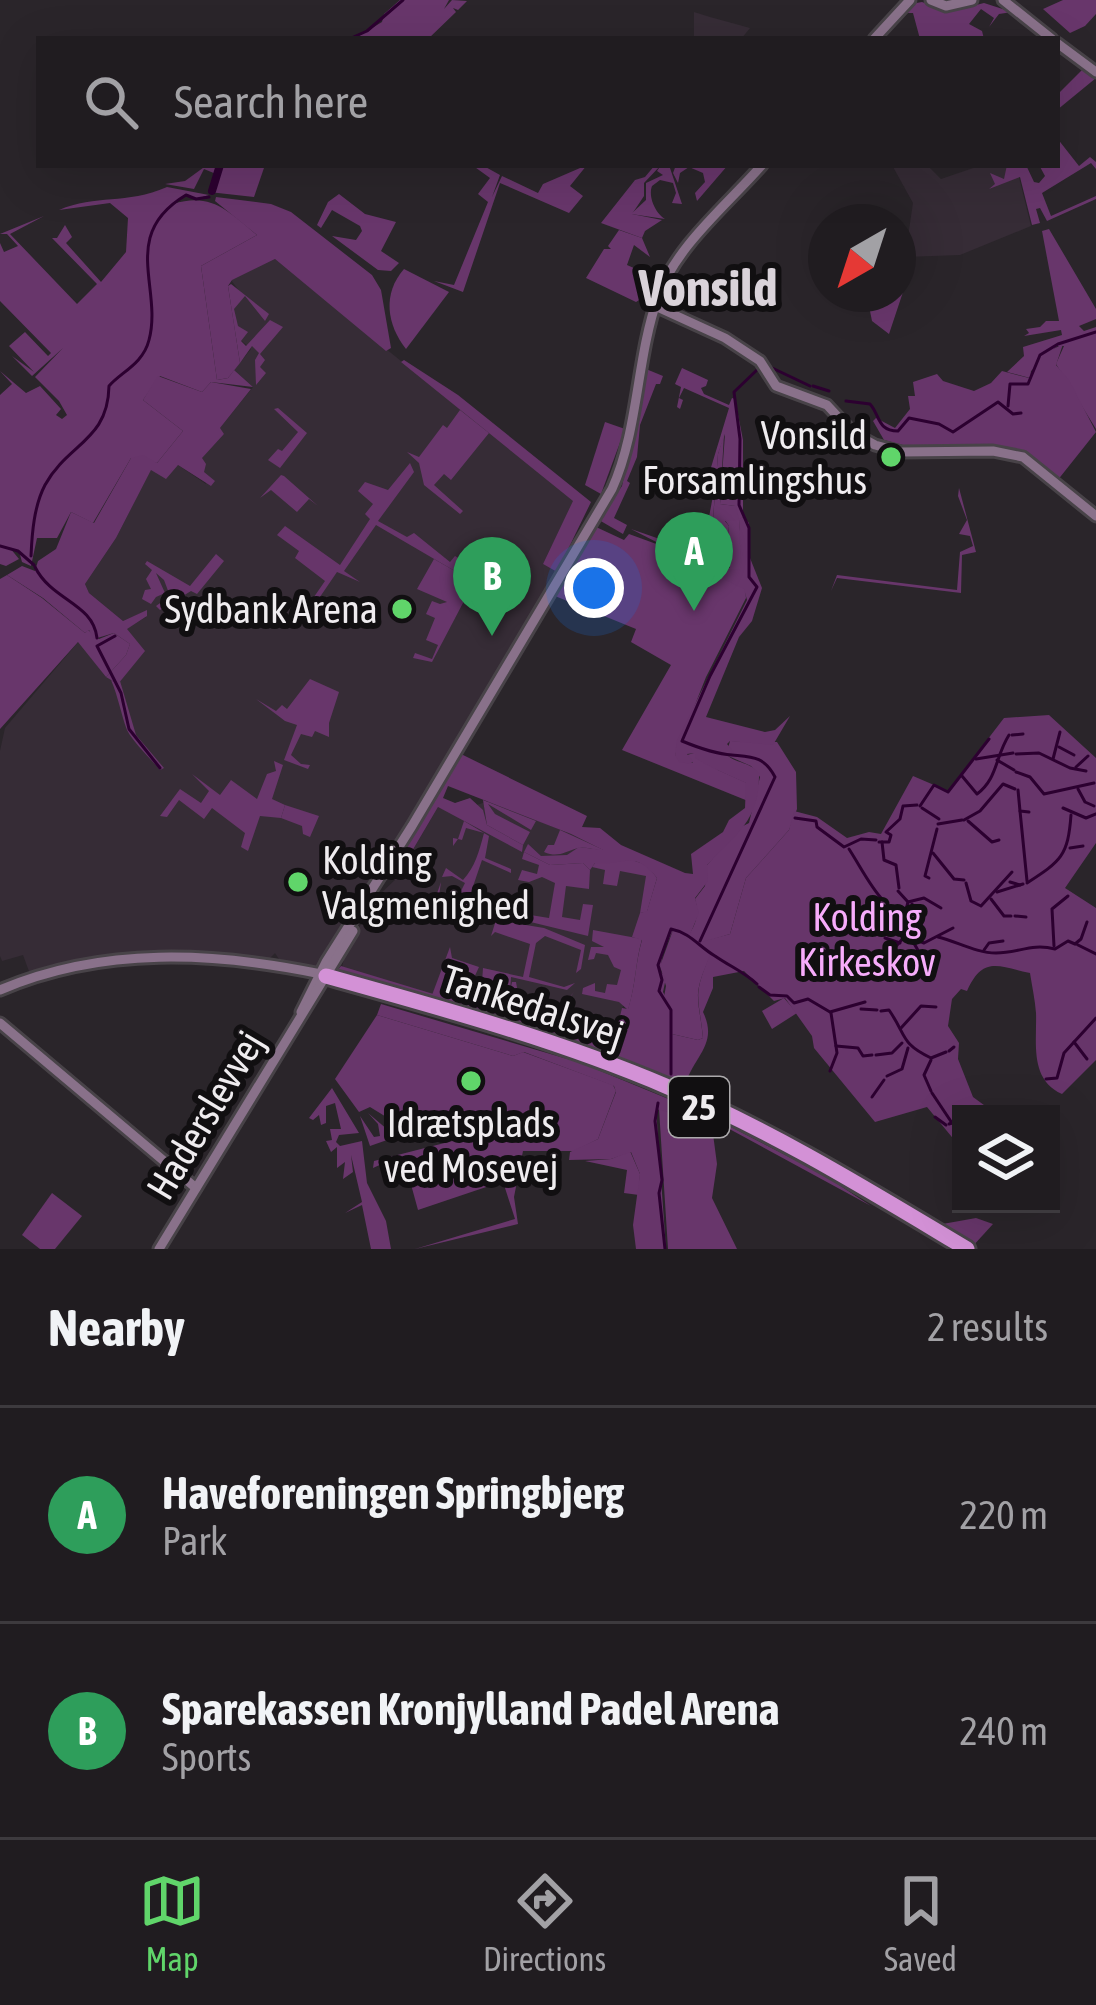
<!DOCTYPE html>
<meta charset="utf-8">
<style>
body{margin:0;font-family:"Asap Condensed",sans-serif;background:#2d292d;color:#f1f3f6}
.controls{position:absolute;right:36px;bottom:36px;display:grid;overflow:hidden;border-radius:0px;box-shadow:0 12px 48px #0002}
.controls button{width:108px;height:108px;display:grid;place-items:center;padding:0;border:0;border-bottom:3px solid #3d3a3e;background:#201c20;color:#f1f3f6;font:60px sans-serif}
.compass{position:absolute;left:808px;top:204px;width:108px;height:108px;border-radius:50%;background:#201c20;box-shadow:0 12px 48px #0002;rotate:219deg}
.you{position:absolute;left:594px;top:588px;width:42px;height:42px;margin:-30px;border:9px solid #fff;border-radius:50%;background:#1a73e8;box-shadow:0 0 0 18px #1a73e833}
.badge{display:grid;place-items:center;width:78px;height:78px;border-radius:50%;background:#60d56a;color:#fff;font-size:39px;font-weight:700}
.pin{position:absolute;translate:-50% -99px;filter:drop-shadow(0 3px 6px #0008)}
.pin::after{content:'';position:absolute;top:63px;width:42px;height:36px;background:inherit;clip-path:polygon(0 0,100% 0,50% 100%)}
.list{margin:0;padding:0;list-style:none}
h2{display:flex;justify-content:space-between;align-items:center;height:156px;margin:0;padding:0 48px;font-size:51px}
h2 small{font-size:39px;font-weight:400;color:#a2a1a5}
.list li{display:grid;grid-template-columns:78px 1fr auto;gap:36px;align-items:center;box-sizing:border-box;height:216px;padding:0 48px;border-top:3px solid #3d3a3e}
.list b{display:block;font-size:45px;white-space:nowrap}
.list p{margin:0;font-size:39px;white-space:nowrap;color:#a2a1a5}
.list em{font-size:39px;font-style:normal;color:#a2a1a5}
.icon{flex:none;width:66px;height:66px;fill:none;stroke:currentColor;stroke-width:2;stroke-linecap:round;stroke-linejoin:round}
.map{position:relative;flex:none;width:1096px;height:1249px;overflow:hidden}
.search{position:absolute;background:#201c20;box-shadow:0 12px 48px #0002;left:36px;right:36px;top:36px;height:132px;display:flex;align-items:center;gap:30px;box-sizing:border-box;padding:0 42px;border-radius:0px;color:#a2a1a5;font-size:45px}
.sheet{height:588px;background:#201c20}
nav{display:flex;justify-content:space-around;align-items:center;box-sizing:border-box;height:168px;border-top:3px solid #3d3a3e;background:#201c20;font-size:33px;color:#a2a1a5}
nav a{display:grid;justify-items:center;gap:6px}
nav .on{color:#60d56a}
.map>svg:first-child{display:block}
</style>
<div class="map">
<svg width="1096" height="1249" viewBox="0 0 1096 1249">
<rect width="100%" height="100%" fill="#2a252a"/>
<!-- built -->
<g fill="#362c36">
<path d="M694,12L710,17L750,28L741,39H694Z"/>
<path d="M892,165H927L941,179L982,165H1016L1031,226L960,255L905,257L913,203Z"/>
<path d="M275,259L574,501L543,564L557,572L318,969L281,962L275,953L269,959L161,951L109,955L30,974L23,955L2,961L0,956V751L5,728L79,641L106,677L126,629L146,617V611L123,621L89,593L85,584L116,538L151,469L178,465L206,484L201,458L224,434L219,429L253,387L234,370L251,349L236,336L230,309L240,292L231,280Z"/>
<path d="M489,801L571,834L657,878L640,913L637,972L622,1009L612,1049L342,968L346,949L379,895L395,880L438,807L452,813Z"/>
</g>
<!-- green -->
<g fill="#68366b" fill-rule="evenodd">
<path d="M400,0H449L444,9L452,0L467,1L458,10L453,8L456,12L428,39H354L382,22L384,14Z"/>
<path d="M1063,0H1096V14L1085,26L1070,33L1043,9Z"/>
<path d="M922,2L949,12L984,3L1012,12L999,14L989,27L994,18L981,9L969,24L982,31L984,39H920L913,13H901L911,4Z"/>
<path d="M1057,50L1096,78L1057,110V95L1082,70Z"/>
<path d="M1057,138L1079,166L1090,157L1096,162V169L1091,163L1042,193L1051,216L1096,196V199L1047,221L1040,208L1036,209L1040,223L1032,225L1020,177L989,189L995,184L990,173L1004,179L1007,165H1026L1034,182L1039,183L1045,176L1039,165H1057Z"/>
<path d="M207,165H265L254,197L209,192L216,174L204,169L194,189L165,184L185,181Z"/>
<path d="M472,165H482L500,175L492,197L502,176L538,193L543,184L587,165L570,186L583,196L569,213L500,183L463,292L434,281L454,285L488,202L478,194L490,178Z"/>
<path d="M661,165H669L682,204L672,203L676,193L673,183L660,180L652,186C648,196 655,213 665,219L631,214L646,200V183L663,175L657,171Z"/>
<path d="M676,165H728L697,201L695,193L705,182L703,173L689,167L680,173L678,183L673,173Z"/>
<path d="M167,187L209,195L196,199L187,194L173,204C211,192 228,211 257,235L201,266L217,380L228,378L234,370L253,387L211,382L202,392L160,376L143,400L183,431L157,463L131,458L93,523L71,512L57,538H37L31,566L22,562L19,551L10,548L19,559L6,566L0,564V547H5L0,545V395L12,384L0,371L26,393L40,386L61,409L56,415L62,419L67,415L59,401L35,377L63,348L32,376L12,356L34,372L9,346L25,332L48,356L51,353L0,301V243L4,252L18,246L7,234H0L44,216L10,234L77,304L97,284L52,238H57L65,225L72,237L66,243L101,282L126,252L128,218L110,203L59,210C96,194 126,205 167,187Z"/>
<path d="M339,194L365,214L396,222L381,251L399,263L391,271L378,270L332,236L356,240L362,231L360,226L332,210L321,228L317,225L328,202Z"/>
<path d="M1049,229L1096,309V319L1079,326L1084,331L1096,327V429L1056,364L1064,346H1057L1031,371L1030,378L1007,372L1024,356L1023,347L1062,335L1061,330L1024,336L1029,333L1026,329L1040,327L1046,321H1059L1042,231Z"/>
<path d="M619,230L642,238L650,257L634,245L627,265L652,276L655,266L666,271L655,290L636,302L586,278L604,249H611L608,246Z"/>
<path d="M404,269L449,292L406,349C387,325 382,294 404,269Z"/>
<path d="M898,279L906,283L889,334L872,321L869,306L879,294H898Z"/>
<path d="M231,284L269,314L265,321L245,296L234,309L238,326L248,332L241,341L246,346L270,320L283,327L260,354L265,360L260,367L266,373L256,385L255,360L259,353L252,346L240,363L228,286Z"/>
<path d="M682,368L708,380L706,386L701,388L704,394L729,405L732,398L735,399L743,440V517L739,520L746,598L706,677L675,755L693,763L687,755L697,752L718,770L747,783L748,801L622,750L671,665L631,642L636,629L555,596L596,527L624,540L629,534L670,549L631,529L697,552L706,533L715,485V478L709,474L729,408L684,388L679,398L683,400L680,409L677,407L681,387L675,384ZM725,434L720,504L735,506L738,519L725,520L729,526L725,564H730V568L713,564L710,558L718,454Z"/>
<path d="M278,408L307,433L280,468L268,460L278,449L282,451L298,432L274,409Z"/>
<path d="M460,410L489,433L451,480L444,474L434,485L463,511L460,514L424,485L419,463L407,452L419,457L443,425L447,428Z"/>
<path d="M281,475L284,476L318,506L309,499L297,512L271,490L260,498Z"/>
<path d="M959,488L976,552L962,555L961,593L837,578L831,591L837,575L957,590L960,552L973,546L970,536L959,534L967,520L958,496Z"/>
<path d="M216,554L224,561L197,594L191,591L160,610L156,606L170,596L164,580L156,573L165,593L156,597L151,604L142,599L145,590L151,589L146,579L152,570L145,564L147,561L190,586Z"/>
<path d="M434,559L474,582L432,662L413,658L415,653L432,659L438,645L426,640L435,618L426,614L432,601L440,604L447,602L417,589Z"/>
<path d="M7,575L42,598L85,633L88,630L99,639L114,633L130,644L126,655L106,677L78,642L0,729V579Z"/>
<path d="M310,679L339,692L329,723V737L315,731L312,737L301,734L291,755L301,764L310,765L308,769L284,760L297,725L285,721L256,699L276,711L282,705L287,709Z"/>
<path d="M111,680L117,684L120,681L136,735L164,768L160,770C150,758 133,742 127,730C121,714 118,696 111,680Z"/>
<path d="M730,741L777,742L796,772L797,809L789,830L746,878L730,934L698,944L711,955C691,997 699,997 703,1038L698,1040L672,1034L671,1007L664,997L666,986L660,966L673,930L688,936C697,923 699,913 695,899L705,886L707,865L739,828L749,823L760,777L751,766L726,755Z"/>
<path d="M274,761L283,765L272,799L285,805L281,818L260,816L248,851L241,847L245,833L212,808L204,819L179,800L167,817L160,816L180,789L201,803L209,791L192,774L220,795L231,780L257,799L267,774L276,771Z"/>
<path d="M483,800L536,821L531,830L488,804L495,814L530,832L523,845L487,825Z"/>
<path d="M464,821L489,836L485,858L511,869V873L482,860L468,901L475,909L500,913L503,906L502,916L434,902L441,882L439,896L456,901L465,883L452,876L442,877L446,868L463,880C475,867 479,852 484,833L466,828L462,840L458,839L453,846V838L458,839Z"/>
<path d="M560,830L606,851C597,851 585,846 578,848C564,852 558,858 544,852L548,845H554Z"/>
<path d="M524,852L550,865L583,863L590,870L589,889L566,886L562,917L580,920L583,904L593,905L588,936L510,917L511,901L512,912L549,918L555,883L542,877L529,882L518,880L522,870L537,874L539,865L522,859Z"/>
<path d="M626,858L647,865L657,878L647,912L640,913L646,876L620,871L617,886L603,884L605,870L592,867L595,863Z"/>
<path d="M496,920L544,928L585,945L581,969L576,973L581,950L545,936L536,943L529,977L564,987L575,983L567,990L511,977L510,992L512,982H516L519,999L561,1007L574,992L562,1008L546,1007L538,1018L540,1025L558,1029L561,1022L571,1025L569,1035L432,995L450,947L452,958L479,967L473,980L445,974L442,987L469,1000L472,991L480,993L477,1000L491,1006H508L509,990L482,982L483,968L523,977L530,944L495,932L491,936Z"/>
<path d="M593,930L642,939C635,964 636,984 628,1010L619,1002L582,994L583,988L595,983V991L605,993L607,984L617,985L621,970L614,967L608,955L596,953L594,959L588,960L591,947H604L592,941Z"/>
<path d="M784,998L797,1013L772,1029L762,1011Z"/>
<path d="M377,1015L513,1056L523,1052L613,1085L616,1091L598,1139L575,1151H523L514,1197L518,1224L415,1249L515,1219L495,1157L501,1182L418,1210L404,1159L403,1181L395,1158L373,1168L374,1161L468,1137L407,1133L370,1146L360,1116L374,1137L380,1136L378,1124L368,1113L388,1130L460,1129L501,1139L457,1125L401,1126L370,1107L359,1112L335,1079Z"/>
<path d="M332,1088L359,1133L339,1135L336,1142L340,1146L362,1141L367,1183L386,1221L391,1249H371L362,1205L345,1213L362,1202L351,1155L353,1172L343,1179L345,1162L337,1168V1147L331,1152L326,1141L332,1140L330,1129H341L335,1103L326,1106V1123L321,1125L319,1115L313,1120L309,1118Z"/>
<path d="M659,1109L691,1118L710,1116L824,1175L871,1206L711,1119L717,1164L712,1198L737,1249H668Z"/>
<path d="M630,1151L640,1174L639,1195L624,1193L627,1170L585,1161L611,1159Z"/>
<path d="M52,1193L82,1216L55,1249H40L22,1235Z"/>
<path d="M976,1218L993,1224L972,1247L937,1225Z"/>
</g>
<!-- forest -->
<g fill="#67356a">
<path d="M655,165H661L644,183V196L632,214L662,220L645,231L642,238L601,223L635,180L645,177Z"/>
<path d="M216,197L271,204L291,212L372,275L381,290L391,348L386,351L275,259L232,280L228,286L240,363L228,378L217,380L201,266L257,235L215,201Z"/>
<path d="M1063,344L1056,365L1069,380L1096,432L1057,481L1034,458L999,449L903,450V445L884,440L873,421L876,418L895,428L910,409L908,396H915L913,382L937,374L943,381L974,391L991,383L1002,371L1029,378L1040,356Z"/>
<path d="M404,360L458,395L591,502L557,572L543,564L573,501L401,362Z"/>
<path d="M646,369L663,376L660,384H656L640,425L637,457L627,481L630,483L614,518L627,525L623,534L599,520L622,486Z"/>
<path d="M158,376L202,392L211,382L251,389L220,428L224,434L202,458L206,464L204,472L215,481L211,486L178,465L166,479L151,470L116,538L85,584L89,593L123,621L147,610V616L127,629L145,651L118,684L106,677L126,655L130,644L114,633L94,639L89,630L85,633L43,598L7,575L22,566L35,571L38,561L56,549L71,512L94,523L131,458L143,455L157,463L183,431L143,400Z"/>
<path d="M605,422L625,429L601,494L585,485Z"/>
<path d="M724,434L720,504L736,506L739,519L743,517L749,523L750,558L762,588L752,621L739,637L706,717L765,732L775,730L790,716L773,745L730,741L727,744L734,752L727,755C735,763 750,762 759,773C760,820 737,833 707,865L708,881L695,898L699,913L689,937L673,930L663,952L660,971L666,978L663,992L671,1007L672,1034L698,1040L703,1038C699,997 692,997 710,955L697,943L730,934L746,878L789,830L794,811L817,817L847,838L869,832L881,834L913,776L948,791L1004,718L1049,715L1096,758V843L1065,888L1096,908V1060L1062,1094C1029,1079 1037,1042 1036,1013C1035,1000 1032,986 1030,973C997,966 983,956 967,991L961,989L952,999L948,1026L959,1043L958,1059L973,1097L988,1108L1011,1114H961V1148L927,1107L875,1122L814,1048L812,1036L785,998L774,1001L744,971L713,977V988L703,1012C719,1045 693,1056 684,1088L334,974L341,966L612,1048L622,1008L628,1009C636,984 635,964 642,940L632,937L640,913L647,911L657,878C634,849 625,866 595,863L590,870L583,863L550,865L524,852L528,844L541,856L567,855L579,847L603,850L571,834L448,786L443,798L455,803L470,798L483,810L487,825L523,845L522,852L438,807L395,880L390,875L461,754L587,816L582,827L600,828L621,845L685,873L693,874L691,854L723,832L729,820L745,808L746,783C729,775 711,768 695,758L696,753L687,754L693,761L690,764L679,762L675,755L677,740L747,600L744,589L706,571L708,564L718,569H741L739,520L725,521L729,526L725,564L716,566L710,559L718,454Z"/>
<path d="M410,463L414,472L378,521L407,537L414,533L450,562L455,556L475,568L473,575L492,586L489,591L376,525L344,571L360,582L337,572L311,610L307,607L325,581L295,558L299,551L277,535L285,526L340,565L370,519L365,514L373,504L358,491L365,482L388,490Z"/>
<path d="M285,805L319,816L310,837L303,834L302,826L281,818Z"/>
<path d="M381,1004L581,1063L710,1116L691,1118L656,1109L666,1249H636L633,1225L640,1174L631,1152L611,1159L569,1160L570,1152L598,1139L616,1092L614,1086L524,1052L513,1056L377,1015Z"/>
</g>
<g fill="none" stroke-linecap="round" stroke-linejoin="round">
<!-- stream -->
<g stroke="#2c0030" stroke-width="3">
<path d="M349,39L367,31L403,0"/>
<path d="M768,366L810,386"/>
<path d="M813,386L829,391"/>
<path d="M846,401L870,404C880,415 877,431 898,431L909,418L939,424L953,432L998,402L1013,414L1021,413"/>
<path d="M1008,406L1010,384H1028L1040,355L1058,344L1096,332"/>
<path d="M0,546L18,551L34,565"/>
<path d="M31,556C32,533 34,506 45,485C68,443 108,441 109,386C121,372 143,364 149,340C163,288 119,235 186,195L196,199L209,197"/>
<path d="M35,567C52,601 93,603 97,638"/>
<path d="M115,636L97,646L121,693L129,729L160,768"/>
<path d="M1012,735L1023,734"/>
<path d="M1059,747L1074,755"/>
<path d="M1016,754L1039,753L1070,768L1086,771"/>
<path d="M976,759L1013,753"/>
<path d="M1053,759L1060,732"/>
<path d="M997,760L1014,770"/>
<path d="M1076,767L1088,756"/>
<path d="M1016,772L1030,777L1044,794L1094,783"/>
<path d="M962,776L977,794C998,778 995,757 1009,735"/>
<path d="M1078,789L1085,802L1094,806"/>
<path d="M1018,790L1020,811L1029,812"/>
<path d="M920,806L934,785L948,792L989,739"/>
<path d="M922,808L939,819"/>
<path d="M1063,808L1086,818L1096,814"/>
<path d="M1020,811L1027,881"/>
<path d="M795,818L816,821L817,827L844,847L861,839L876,840"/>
<path d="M964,820L980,811L1003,784L1015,789"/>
<path d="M968,821L992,842L999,840"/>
<path d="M938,824L962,820"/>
<path d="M879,842H889L891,835L886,832L900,819L903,806L917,805"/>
<path d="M882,842L884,860L896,865L899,888"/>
<path d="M1070,848L1083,846"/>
<path d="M849,849C860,866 871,888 883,900"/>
<path d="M933,853L954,879L964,880"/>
<path d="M929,878L925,876L937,829"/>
<path d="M1010,882L1020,885"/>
<path d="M966,883L971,901L981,906L1012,872"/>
<path d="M1027,883C1061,861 1068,856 1071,815"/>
<path d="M898,891L908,902C897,938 920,938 923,968L916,972"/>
<path d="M997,892L1023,884"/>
<path d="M991,899L1004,916H1011"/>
<path d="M908,902L924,898L941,908"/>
<path d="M912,904L922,922"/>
<path d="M1015,916L1026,917"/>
<path d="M938,937C956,941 976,953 996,953C1019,953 1031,943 1055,949L1068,941L1075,944L1081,939L1087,922"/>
<path d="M885,938L900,943"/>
<path d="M912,938L924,943L953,928"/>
<path d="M700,941L775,777C764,756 752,757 732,755C717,754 694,746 682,741L710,676L757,587L749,577V528L739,505L740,439L734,392L758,369"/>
<path d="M1076,944L1096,954"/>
<path d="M1054,946L1052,909L1068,896"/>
<path d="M984,950L989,943L1003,941"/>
<path d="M891,952L905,936"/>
<path d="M909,968L922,958"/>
<path d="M759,987L770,995L787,996L794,1003L808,999L830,1012L865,1002"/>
<path d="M861,1009L877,1010"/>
<path d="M881,1011L889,1010C907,1036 900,1043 931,1058L946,1052"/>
<path d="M901,1028L921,1006L936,1007"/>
<path d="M1074,1042L1087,1059"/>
<path d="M836,1046L858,1048L863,1056L872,1055"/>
<path d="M949,1051L954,1047"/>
<path d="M876,1055L892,1053L902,1043"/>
<path d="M830,1071L837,1053L831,1013"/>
<path d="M671,1074V1010L659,991L662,980L658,965L671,929C691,933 698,946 715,956C731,967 744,972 757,984"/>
<path d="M887,1076L902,1069L908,1048"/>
<path d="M1046,1079L1057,1078L1064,1053L1096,1018"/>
<path d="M931,1091L924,1075L931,1060"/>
<path d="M932,1093L952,1123"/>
<path d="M872,1097L884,1080"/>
<path d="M658,1103L655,1121L662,1180L659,1193L665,1249"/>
<path d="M985,1114L994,1111"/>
<path d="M935,1117L946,1125"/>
<path d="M949,1124L961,1120"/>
</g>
<!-- river -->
<path stroke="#2c0030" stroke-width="8" d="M212,191L220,165"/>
<!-- secondary casing -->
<g stroke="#484348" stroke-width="15">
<g id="secondary">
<path d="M931,0L946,6L972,0"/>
<path d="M1003,0L1052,39"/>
<path d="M874,39L910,0"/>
<path d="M1057,43L1096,72"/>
<path d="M655,306L725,338L760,361L776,386L827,405L853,433L875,445L901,452L993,451L1023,457L1096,516"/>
<path d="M0,990C103,946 214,952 321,974"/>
<path d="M301,1012L326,962L412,826L612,489C639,429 636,359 658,297C675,247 728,204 762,165"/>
<path d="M0,1023L196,1188"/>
<path d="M159,1249L353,931"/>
</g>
</g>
<!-- highway casing -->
<g stroke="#484348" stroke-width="21">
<path id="highway" d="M326,976C441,1008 558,1040 668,1087C773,1131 870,1191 967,1249"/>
</g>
<!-- secondary -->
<use href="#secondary" stroke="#89718a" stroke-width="9"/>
<!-- highway -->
<use href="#highway" stroke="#d391d6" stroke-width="15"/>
</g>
<!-- markers -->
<g fill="#60d56a" stroke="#110f11" stroke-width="4.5">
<circle cx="891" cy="457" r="12"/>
<circle cx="402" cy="609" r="12"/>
<circle cx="298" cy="882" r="12"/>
<circle cx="471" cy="1081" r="12"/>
</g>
<g text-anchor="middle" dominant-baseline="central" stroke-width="12" stroke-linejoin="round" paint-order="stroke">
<!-- shield labels -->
<rect fill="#110f11" stroke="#acaaac" stroke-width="3" x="669" y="1077" width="60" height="60" rx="9"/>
<g font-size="36" font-weight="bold" fill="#efecef">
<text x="699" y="1107">25</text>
</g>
<!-- poi labels -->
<g font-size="39" fill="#efecef" stroke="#110f11" text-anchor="end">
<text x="867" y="435">Vonsild<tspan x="867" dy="45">Forsamlingshus</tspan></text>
<text x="378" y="609">Sydbank Arena</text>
<text x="322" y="860" text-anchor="start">Kolding<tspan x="322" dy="45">Valgmenighed</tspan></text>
<text x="471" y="1123" text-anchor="middle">Idrætsplads<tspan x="471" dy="45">ved Mosevej</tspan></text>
</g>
<!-- park labels -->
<g font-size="39" fill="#f7acfb" stroke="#110f11">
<text x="867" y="917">Kolding<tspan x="867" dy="45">Kirkeskov</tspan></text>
</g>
<!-- street labels -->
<g font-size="39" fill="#efecef" stroke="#110f11">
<text transform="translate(533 1006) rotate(18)">Tankedalsvej</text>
<text transform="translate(205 1115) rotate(-59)">Haderslevvej</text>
</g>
<!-- district labels -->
<g font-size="51" font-weight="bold" fill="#dad3da" stroke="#110f11">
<text x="708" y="287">Vonsild</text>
</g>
</g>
</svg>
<div class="controls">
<button><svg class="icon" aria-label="layers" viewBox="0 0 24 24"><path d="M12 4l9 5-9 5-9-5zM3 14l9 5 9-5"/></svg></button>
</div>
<svg class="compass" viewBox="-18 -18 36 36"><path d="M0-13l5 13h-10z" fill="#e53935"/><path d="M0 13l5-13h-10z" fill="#a2a1a5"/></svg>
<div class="you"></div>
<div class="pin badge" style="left:694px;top:611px;background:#2e9e5b">A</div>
<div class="pin badge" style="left:492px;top:636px;background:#2e9e5b">B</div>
<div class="search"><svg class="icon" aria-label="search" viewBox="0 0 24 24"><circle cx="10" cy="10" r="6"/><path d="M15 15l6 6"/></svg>Search here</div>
</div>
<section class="sheet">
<h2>Nearby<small>2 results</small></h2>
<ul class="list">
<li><span class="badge" style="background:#2e9e5b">A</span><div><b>Haveforeningen Springbjerg</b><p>Park</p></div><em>220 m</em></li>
<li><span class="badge" style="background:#2e9e5b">B</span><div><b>Sparekassen Kronjylland Padel Arena</b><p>Sports</p></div><em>240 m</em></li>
</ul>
</section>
<nav>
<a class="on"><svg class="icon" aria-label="map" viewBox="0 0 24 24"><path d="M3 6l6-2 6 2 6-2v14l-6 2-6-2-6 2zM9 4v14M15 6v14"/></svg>Map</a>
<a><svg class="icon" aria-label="directions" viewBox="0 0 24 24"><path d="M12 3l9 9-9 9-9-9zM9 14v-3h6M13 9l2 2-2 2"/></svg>Directions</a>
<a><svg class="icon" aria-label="saved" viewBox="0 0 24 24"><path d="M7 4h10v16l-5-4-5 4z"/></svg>Saved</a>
</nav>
